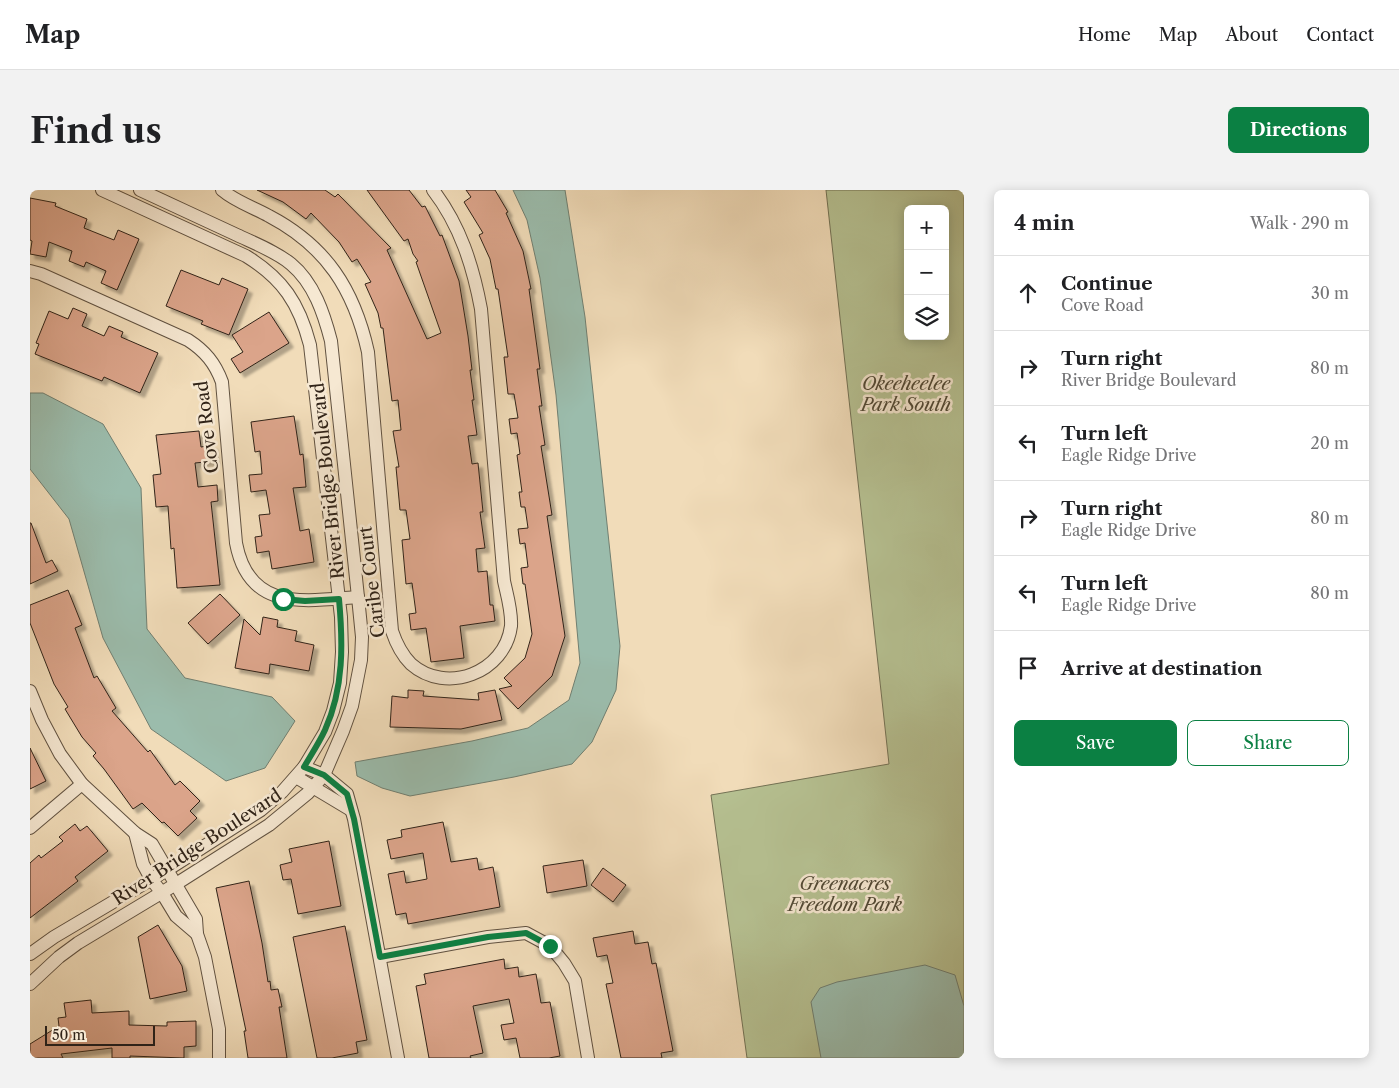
<!DOCTYPE html>
<meta charset="utf-8">
<style>
body{margin:0;font-family:"Libre Caslon Text",serif;background:#f2f2f2;color:#202124}
.controls{position:absolute;right:15px;top:15px;display:grid;overflow:hidden;border-radius:8px;box-shadow:0 2px 12px #0003}
.controls button{width:45px;height:45px;display:grid;place-items:center;padding:0;border:0;border-bottom:1px solid #e0e0e0;background:#fff;color:#202124;font:25px sans-serif}
.scale{position:absolute;left:15px;bottom:12px;width:110px;box-sizing:border-box;padding-left:5px;border:2px solid #302318;border-top:0;font-size:14px;line-height:18px;white-space:nowrap;color:#302318;-webkit-text-stroke:4px #f6e8d2;paint-order:stroke}
.stop{position:absolute;width:15px;height:15px;margin:-11px;border:4px solid #0b8043;border-radius:50%;background:#fff}
.stop.end{background:#0b8043;border-color:#fff;box-shadow:0 1px 5px #0008}
.list{margin:0;padding:0;list-style:none}
h2{display:flex;justify-content:space-between;align-items:center;height:65px;margin:0;padding:0 20px;font-size:21px}
h2 small{font-size:16px;font-weight:400;color:#757577}
.list li{display:grid;grid-template-columns:32px 1fr auto;gap:15px;align-items:center;box-sizing:border-box;height:75px;padding:0 20px;border-top:1px solid #e0e0e0}
.list b{display:block;font-size:19px;white-space:nowrap}
.list p{margin:0;font-size:16px;white-space:nowrap;color:#757577}
.list em{font-size:16px;font-style:normal;color:#757577}
.actions{display:flex;gap:10px;padding:15px 20px}
.actions a{flex:1;padding:11px 0;border:1px solid #0b8043;border-radius:8px;text-align:center;font-size:18px;color:#0b8043}
.actions .main{background:#0b8043;color:#fff}
.icon{flex:none;width:28px;height:28px;fill:none;stroke:currentColor;stroke-width:2;stroke-linecap:round;stroke-linejoin:round}
.map{position:relative;flex:none;width:934px;height:868px;overflow:hidden;border-radius:8px}
header{display:flex;align-items:center;gap:30px;box-sizing:border-box;height:70px;padding:0 25px;background:#fff;border-bottom:1px solid #e0e0e0}
header strong{font-size:24px}
nav{display:flex;gap:28px;margin-inline-start:auto;font-size:18px}
.intro{display:flex;align-items:center;justify-content:space-between;box-sizing:border-box;height:120px;padding:0 30px}
h1{margin:0;font-size:35px}
.button{padding:12px 22px;border-radius:8px;background:#0b8043;color:#fff;font-size:18px;font-weight:700}
main{display:flex;gap:30px;padding:0 30px}
aside{flex:1;background:#fff;border-radius:8px;box-shadow:0 2px 12px #0003}
.map>svg:first-child{display:block}
</style>
<header>
<strong>Map</strong>
<nav><a>Home</a><a>Map</a><a>About</a><a>Contact</a></nav>
</header>
<div class="intro"><h1>Find us</h1><a class="button">Directions</a></div>
<main>
<div class="map">
<svg width="934" height="868" viewBox="0 0 934 868">
<defs>
<filter id="shadow"><feDropShadow dx="4.5" dy="4.5" stdDeviation="1" flood-color="#0004"/></filter>
</defs>
<rect width="100%" height="100%" fill="#f1dcb9"/>
<filter id="stains"><feTurbulence type="fractalNoise" baseFrequency=".004" numOctaves="4"/><feColorMatrix values="0 0 0 0 .2 0 0 0 0 .09 0 0 0 0 .02 0 0 0 .5 -.17"/></filter>
<radialGradient id="worn" r=".72"><stop offset=".6" stop-color="#630" stop-opacity="0"/><stop offset="1" stop-color="#630" stop-opacity=".3"/></radialGradient>
<!-- green -->
<path fill="#b6c192" stroke="#737255" fill-rule="evenodd" d="M796,0H934V868H717L681,605L859,574ZM878,19H915V146H878Z"/>
<!-- water -->
<g fill="#9bbcac" stroke="#707f71">
<path d="M483,0H535L555,127L590,456L586,500L562,552L542,574L484,587L380,606L352,598L327,586L325,572L442,551L498,538L539,510L550,473L526,205L510,88L497,30Z"/>
<path d="M0,203H13L73,234L111,298L117,439L155,488L242,507L265,531L235,578L196,591L121,539L73,448L39,329L0,279Z"/>
<path d="M895,775L925,785L934,816V868H791L781,812L790,798L807,792Z"/>
</g>
<!-- building -->
<g fill="#dba48a" stroke="#302318" filter="url(#shadow)">
<path d="M227,0H295L305,7L308,4L361,58L357,60L397,149L411,143L386,72L388,71L383,64L378,49L374,51L337,0H379L392,17L395,16L410,46L412,45L429,91L438,146L442,180H440L444,210H442L447,245L438,246L442,274L448,273L453,322H450L455,358L446,359L448,382L457,381L460,415H463L465,431L430,436L434,468L401,472L396,438L381,440L379,424L386,423L382,393L376,394L372,350L380,349L376,320H370L366,277H369L363,241L371,240L368,210L362,211L353,138H351L348,123L335,94L341,92L327,69L322,72L309,52L281,23L276,29L253,12Z"/>
<path d="M436,0H465L478,22L476,23L493,61L501,99H499L510,179H507L512,216H509L515,255L511,256L522,325L517,326L535,446L522,486L488,519L469,499L482,496L474,488L495,468L502,444L495,394H493L491,378L498,377L495,353L490,354L488,339L498,338L495,317H491L489,302H492L487,265L490,264L487,243L481,244L479,229L488,228L484,204H478L474,167H478L468,99H466L460,69L449,45L453,43L434,12L441,7Z"/>
<path d="M0,8L26,13L25,16L57,29L54,38L84,50L88,40L109,49L87,100L71,93L76,81L56,72L54,77L39,71L42,61L19,52L16,67L0,64L2,51L0,50Z"/>
<path d="M151,80L189,95L192,88L218,99L199,145L171,134L173,131L136,116Z"/>
<path d="M43,118L57,124L52,136L74,146L79,136L93,142L91,147L128,163L110,203L74,187L72,191L5,164L9,154L6,153L19,121L38,129Z"/>
<path d="M239,122L259,153L210,183L201,169L213,162L202,145Z"/>
<path d="M264,226L270,265L273,264L276,297L263,298L270,341L279,339L284,372L242,379L239,361L227,363L225,347L232,346L229,325L240,324L236,300L221,302L219,285L232,284L230,261L225,262L221,232Z"/>
<path d="M169,241L171,257L183,255L185,271L165,273L168,297L187,295L188,311L181,312L190,395L147,398L144,358L141,359L138,316L126,317L123,285L131,284L126,245Z"/>
<path d="M0,333H1L16,373L22,370L28,381L0,394Z"/>
<path d="M38,400L52,435L45,438L64,488L67,486L86,518L82,521L118,562L120,560L145,595L150,591L170,611L160,621L167,628L148,646L134,632L132,633L112,613L103,619L74,579L63,566L66,563L52,547L35,519L38,517L24,494L0,433V415Z"/>
<path d="M190,404L210,425L178,454L158,433Z"/>
<path d="M233,427L248,430L247,437L267,441L265,451L284,455L279,481L240,474L239,484L205,478L214,429L230,445Z"/>
<path d="M378,500L394,501L393,506L449,510L448,503L465,500L472,530L431,539L360,537L362,506L378,508Z"/>
<path d="M0,558L16,591L0,599Z"/>
<path d="M413,632L421,672L447,668L449,680L463,677L470,717L378,734L376,723L366,725L358,684L374,681L376,693L397,689L393,663L361,669L357,650L372,647L371,640Z"/>
<path d="M45,634L50,641L57,636L78,661L45,687L48,691L0,728V673L9,665L11,668L33,651L29,647Z"/>
<path d="M299,651L311,716L268,724L261,689L253,690L250,675L262,672L259,659Z"/>
<path d="M553,670L557,696L517,703L513,676Z"/>
<path d="M573,678L596,695L583,712L561,695Z"/>
<path d="M219,691L232,753L238,792L240,791L241,800L248,799L252,817H249L257,868H218L214,841H216L186,698Z"/>
<path d="M128,735L152,776L157,801L120,809L108,747Z"/>
<path d="M315,736L337,850L326,852L328,863L302,868H287L263,747Z"/>
<path d="M603,741L605,754L618,752L622,774L626,773L643,861L631,863L632,868H591L576,794L583,793L577,765L567,767L563,748Z"/>
<path d="M474,769L475,779L488,777L489,787L506,784L511,813L520,812L530,866L519,868H490L486,848L474,850L471,835L484,833L479,809L443,816L453,863L440,866L441,868H399L386,796L396,794L394,784Z"/>
<path d="M61,810L62,823L99,821V835L137,836V832L166,831V856L154,857V868L100,866V868H82V858L31,864L33,868H0V854L29,836L28,828L36,827L34,813Z"/>
</g>
<g fill="none" stroke-linecap="round" stroke-linejoin="round">
<!-- street casing -->
<g stroke="#605140" stroke-width="14">
<g id="street">
<path d="M192,0C206,12 223,17 239,26C296,56 324,99 338,162L362,441C366,453 371,464 381,474C416,505 475,483 481,436C482,421 477,405 474,391L451,119C443,76 430,35 403,0"/>
<path d="M0,81L11,84L158,150C175,161 185,173 192,192L206,353C219,422 274,411 328,407"/>
<path d="M0,501L12,530L30,564L52,594L105,643L122,654L166,729L167,744L175,767L189,839V868"/>
<path d="M274,577L294,585L317,604L324,629L368,868"/>
<path d="M266,587L321,620"/>
<path d="M0,638L52,594"/>
<path d="M105,643L113,674L121,689L132,703L146,726L167,744"/>
<path d="M0,764L24,747L137,680L231,620L252,602L274,577L295,542L303,521L310,493L312,462L311,427L280,155C269,113 253,89 216,66L72,0"/>
<path d="M350,767L458,747L496,743L520,756L534,773L545,791L558,868"/>
<path d="M0,794L29,767L48,753L146,694L239,635L278,603L294,585L313,541L322,516L331,470L332,447L328,407L301,151C294,124 284,93 261,74C247,62 224,53 207,45C175,30 142,15 110,0"/>
</g>
</g>
<!-- street -->
<use href="#street" stroke="#f6e8d2" stroke-width="12"/>
</g>
<g fill="none" stroke-linecap="round" stroke-linejoin="round">
<!-- route -->
<path stroke="#0b8043" stroke-width="6" d="M253,409L275,411L309,409C313,453 314,498 295,540C289,553 281,565 274,577L294,585L317,604L324,629L350,767L458,747L496,743L520,756"/>
</g>
<g text-anchor="middle" dominant-baseline="central" stroke-width="5" stroke-linejoin="round" paint-order="stroke">
<!-- park labels -->
<g font-size="18" font-style="italic" fill="#524a36" stroke="#f6e8d2">
<text x="876" y="194">Okeeheelee<tspan x="876" dy="21">Park South</tspan></text>
<text x="815" y="694">Greenacres<tspan x="815" dy="21">Freedom Park</tspan></text>
</g>
<!-- street labels -->
<g font-size="18" fill="#302318" stroke="#f6e8d2">
<text transform="translate(177 237) rotate(-97)">Cove Road</text>
<text transform="translate(298 291) rotate(-96)">River Bridge Boulevard</text>
<text transform="translate(342 392) rotate(-97)">Caribe Court</text>
<text transform="translate(167 657) rotate(-33)">River Bridge Boulevard</text>
</g>
</g>
<rect width="100%" height="100%" filter="url(#stains)"/>
<rect width="100%" height="100%" fill="url(#worn)"/>
</svg>
<div class="controls">
<button>+</button>
<button>−</button>
<button><svg class="icon" aria-label="layers" viewBox="0 0 24 24"><path d="M12 4l9 5-9 5-9-5zM3 14l9 5 9-5"/></svg></button>
</div>
<div class="scale">50 m</div>
<div class="stop" style="left:253px;top:409px"></div>
<div class="stop end" style="left:520px;top:756px"></div>
</div>
<aside>
<h2>4 min<small>Walk · 290 m</small></h2>
<ul class="list">
<li><svg class="icon" aria-label="ahead" viewBox="0 0 24 24"><path d="M12 20V5M6 11l6-6 6 6"/></svg><div><b>Continue</b><p>Cove Road</p></div><em>30 m</em></li>
<li><svg class="icon" aria-label="right" viewBox="0 0 24 24"><path d="M7 20v-9h11M14 6l5 5-5 5"/></svg><div><b>Turn right</b><p>River Bridge Boulevard</p></div><em>80 m</em></li>
<li><svg class="icon" aria-label="left" viewBox="0 0 24 24"><path d="M17 20v-9H6M10 6l-5 5 5 5"/></svg><div><b>Turn left</b><p>Eagle Ridge Drive</p></div><em>20 m</em></li>
<li><svg class="icon" aria-label="right" viewBox="0 0 24 24"><path d="M7 20v-9h11M14 6l5 5-5 5"/></svg><div><b>Turn right</b><p>Eagle Ridge Drive</p></div><em>80 m</em></li>
<li><svg class="icon" aria-label="left" viewBox="0 0 24 24"><path d="M17 20v-9H6M10 6l-5 5 5 5"/></svg><div><b>Turn left</b><p>Eagle Ridge Drive</p></div><em>80 m</em></li>
<li><svg class="icon" aria-label="arrive" viewBox="0 0 24 24"><path d="M6 21V4h12l-3 4 3 4H6"/></svg><div><b>Arrive at destination</b></div></li>
</ul>
<div class="actions"><a class="main">Save</a><a>Share</a></div>
</aside>
</main>
